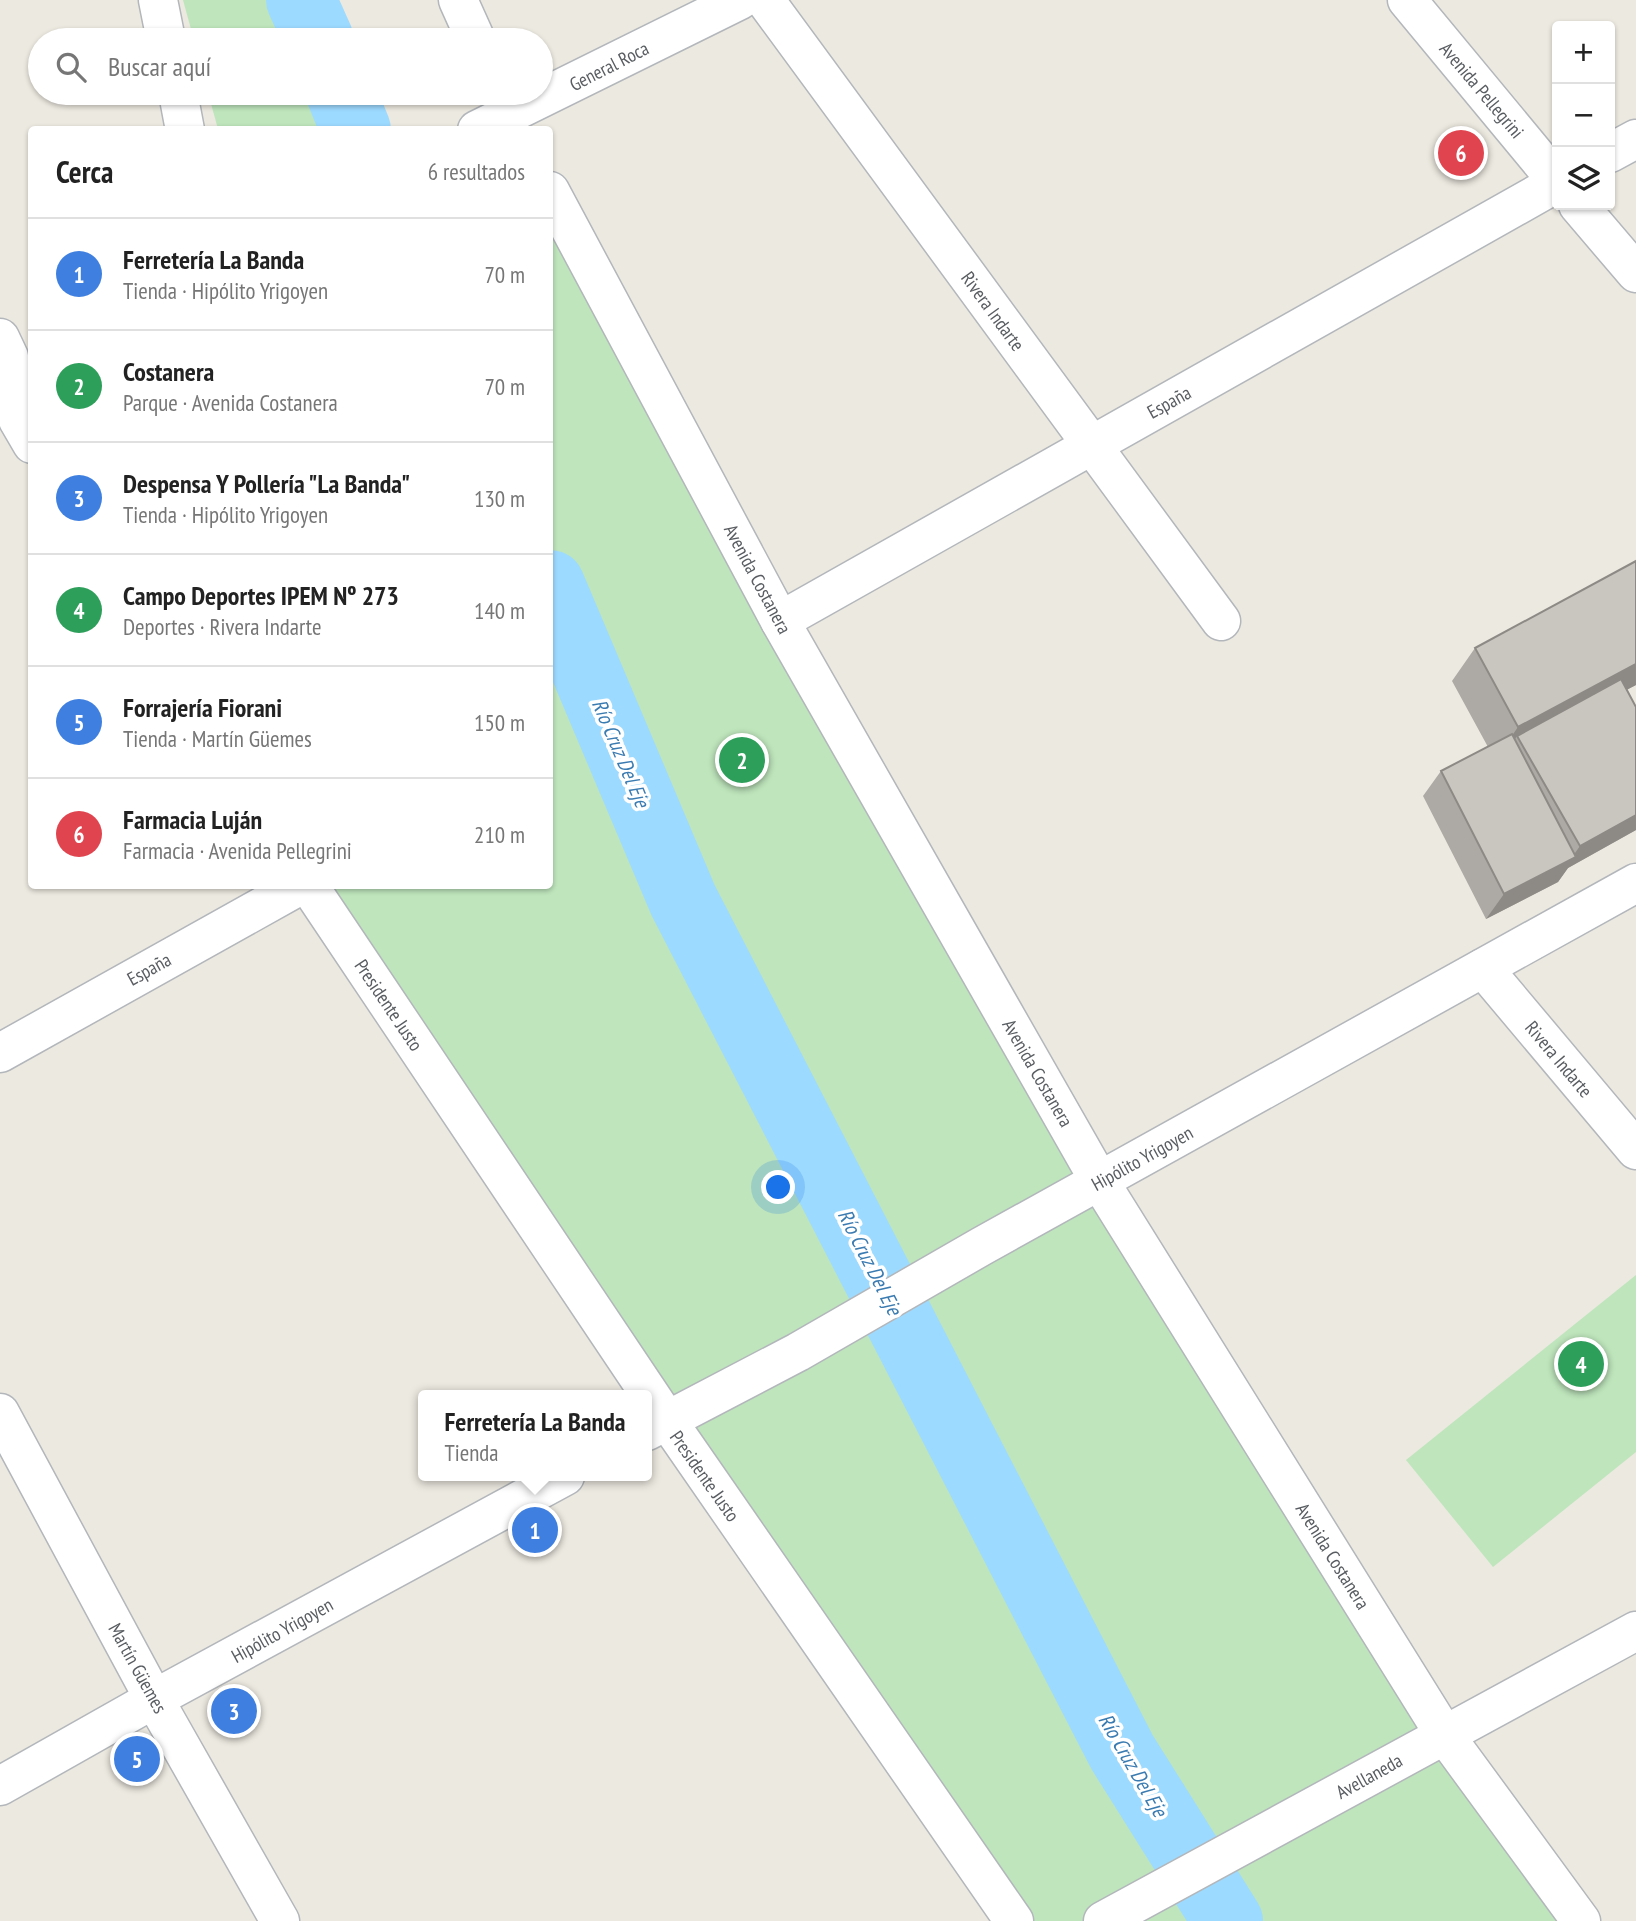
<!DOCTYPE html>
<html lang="es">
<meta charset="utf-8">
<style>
body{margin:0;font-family:"PT Sans Narrow",sans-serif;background:#f6f6f6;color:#222}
.controls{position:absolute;right:21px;top:21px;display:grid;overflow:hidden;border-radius:7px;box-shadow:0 2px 5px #0004}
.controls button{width:63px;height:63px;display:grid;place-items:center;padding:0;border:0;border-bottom:2px solid #e0e0e0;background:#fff;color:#222;font:35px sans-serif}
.you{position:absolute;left:779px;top:1188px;width:24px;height:24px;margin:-18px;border:5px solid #fff;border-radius:50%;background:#1a73e8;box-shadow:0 0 0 10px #1a73e833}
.badge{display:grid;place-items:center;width:46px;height:46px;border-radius:50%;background:#db2777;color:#fff;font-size:23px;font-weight:700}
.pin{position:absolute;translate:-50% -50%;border:4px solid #fff;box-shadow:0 2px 7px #0006}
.popup{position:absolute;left:418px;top:1390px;width:234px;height:91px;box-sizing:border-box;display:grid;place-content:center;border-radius:7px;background:#fff;filter:drop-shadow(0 2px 5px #0005);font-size:23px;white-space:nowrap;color:#767676}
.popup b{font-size:26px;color:#222}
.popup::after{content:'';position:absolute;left:50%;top:100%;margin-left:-14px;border:14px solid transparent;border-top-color:#fff}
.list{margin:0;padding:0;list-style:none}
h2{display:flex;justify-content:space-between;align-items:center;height:91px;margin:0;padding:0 28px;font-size:30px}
h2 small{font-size:23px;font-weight:400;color:#767676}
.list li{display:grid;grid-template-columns:46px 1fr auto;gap:21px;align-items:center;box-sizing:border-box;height:112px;padding:0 28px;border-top:2px solid #e0e0e0}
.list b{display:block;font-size:26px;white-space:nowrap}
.list p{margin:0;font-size:23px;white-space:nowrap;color:#767676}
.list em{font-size:23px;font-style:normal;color:#767676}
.icon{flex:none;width:38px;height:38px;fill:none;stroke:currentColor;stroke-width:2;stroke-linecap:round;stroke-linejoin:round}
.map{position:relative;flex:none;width:1636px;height:1921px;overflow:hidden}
.search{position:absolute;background:#fff;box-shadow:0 2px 5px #0004;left:28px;top:28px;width:525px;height:77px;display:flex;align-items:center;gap:18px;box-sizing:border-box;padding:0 24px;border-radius:38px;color:#767676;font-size:26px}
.panel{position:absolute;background:#fff;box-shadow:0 2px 5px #0004;left:28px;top:126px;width:525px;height:763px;border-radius:7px}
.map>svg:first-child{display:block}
</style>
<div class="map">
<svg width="1636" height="1921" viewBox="0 0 1636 1921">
<rect width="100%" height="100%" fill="#ece9e0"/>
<!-- green -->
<g fill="#bee5bc">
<path d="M183,0H267L285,40H194Z"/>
<path d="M208,93H308L324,129H218Z"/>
<path d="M550,191L1100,1182L1581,1921H1020L309,886H550Z"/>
<path d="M1636,1275V1452L1493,1567L1406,1460Z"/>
</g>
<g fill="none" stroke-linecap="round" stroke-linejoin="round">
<!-- river -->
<g stroke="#9ddaff" stroke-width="70">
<path d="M301,0L319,40"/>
<path d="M341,93L356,130"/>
<path d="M550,585L683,900L1122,1752L1228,1921"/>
</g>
<!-- minor casing -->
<g stroke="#b3b7bb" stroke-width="41">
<g id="minor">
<path d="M158,0L166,40"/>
<path d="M458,0L476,40"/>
<path d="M765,0L1221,621"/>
<path d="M1407,0L1557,181"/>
<path d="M178,93L185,130"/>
<path d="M477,130L740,0"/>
<path d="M1610,153L1636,139"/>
<path d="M550,191L780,621L1100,1182L1444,1734L1581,1921"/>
<path d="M1578,205L1636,273"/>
<path d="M0,338L9,357L18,420L32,444"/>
<path d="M780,621L1557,183"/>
<path d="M309,886L667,1420L1014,1921"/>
<path d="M1483,968L1636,1150"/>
<path d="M0,1053L299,886"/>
<path d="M0,1413L154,1699L280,1921"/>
<path d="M647,1431L798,1352L982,1246L1636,883"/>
<path d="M0,1786L154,1699L565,1476"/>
<path d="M1103,1921L1636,1631"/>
</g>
</g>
<!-- minor -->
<use href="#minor" stroke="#fff" stroke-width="38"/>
</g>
<!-- wall -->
<path fill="#ada9a4" d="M1636,561V685L1626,690L1636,707V830L1568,868L1558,882L1486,919L1423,796L1441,771L1488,747L1452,681L1475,648Z"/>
<!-- shaded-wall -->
<g fill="#8d8a86">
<path d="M1636,664V685L1522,745L1517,736L1505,754L1495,760L1518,727Z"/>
<path d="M1636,815V830L1568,868L1558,882L1486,919L1504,894L1570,860L1580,846Z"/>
</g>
<!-- building -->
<g fill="#c9c5bf" stroke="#8d8a86" stroke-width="2">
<path d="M1636,561V664L1518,727L1475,648Z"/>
<path d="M1621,679L1636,707V815L1580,846L1517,736Z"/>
<path d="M1512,734L1576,857L1504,894L1441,771Z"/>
</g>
<g text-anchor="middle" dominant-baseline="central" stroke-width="7" stroke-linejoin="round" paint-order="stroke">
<!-- street labels -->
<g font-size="19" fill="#595d61" stroke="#fff">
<text transform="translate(609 66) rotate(-27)">General Roca</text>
<text transform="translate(1482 90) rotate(50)">Avenida Pellegrini</text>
<text transform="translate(993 311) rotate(54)">Rivera Indarte</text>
<text transform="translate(1169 402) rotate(-29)">España</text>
<text transform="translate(758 579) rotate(62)">Avenida Costanera</text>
<text transform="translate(149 969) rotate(-29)">España</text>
<text transform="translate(389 1005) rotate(56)">Presidente Justo</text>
<text transform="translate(1559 1059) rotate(50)">Rivera Indarte</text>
<text transform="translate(1038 1073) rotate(60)">Avenida Costanera</text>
<text transform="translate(1142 1158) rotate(-29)">Hipólito Yrigoyen</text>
<text transform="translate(705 1476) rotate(55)">Presidente Justo</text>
<text transform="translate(1333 1556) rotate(58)">Avenida Costanera</text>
<text transform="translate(282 1630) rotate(-29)">Hipólito Yrigoyen</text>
<text transform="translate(138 1668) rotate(61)">Martín Güemes</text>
<text transform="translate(1369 1776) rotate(-29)">Avellaneda</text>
</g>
<!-- water labels -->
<g font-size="21" font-style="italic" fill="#3a7bb1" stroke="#fff">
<text transform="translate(621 753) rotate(67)">Río Cruz Del Eje</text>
<text transform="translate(870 1262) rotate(63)">Río Cruz Del Eje</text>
<text transform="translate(1133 1765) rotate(60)">Río Cruz Del Eje</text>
</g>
</g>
</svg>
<div class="controls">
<button>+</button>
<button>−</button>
<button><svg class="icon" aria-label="layers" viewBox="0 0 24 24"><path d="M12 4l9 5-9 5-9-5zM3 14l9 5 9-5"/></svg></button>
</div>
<div class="you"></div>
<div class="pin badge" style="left:535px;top:1530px;background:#3f7fe0">1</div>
<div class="popup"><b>Ferretería La Banda</b>Tienda</div>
<div class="pin badge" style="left:742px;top:760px;background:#2e9e5b">2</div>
<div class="pin badge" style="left:234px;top:1711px;background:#3f7fe0">3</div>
<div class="pin badge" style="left:1581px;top:1364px;background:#2e9e5b">4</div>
<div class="pin badge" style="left:137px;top:1759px;background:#3f7fe0">5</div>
<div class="pin badge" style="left:1461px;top:153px;background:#e0444e">6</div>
<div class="search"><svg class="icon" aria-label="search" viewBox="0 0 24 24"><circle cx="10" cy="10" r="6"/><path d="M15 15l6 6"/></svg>Buscar aquí</div>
<section class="panel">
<h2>Cerca<small>6 resultados</small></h2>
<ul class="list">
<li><span class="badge" style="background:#3f7fe0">1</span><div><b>Ferretería La Banda</b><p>Tienda · Hipólito Yrigoyen</p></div><em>70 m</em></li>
<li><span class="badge" style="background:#2e9e5b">2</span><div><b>Costanera</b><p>Parque · Avenida Costanera</p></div><em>70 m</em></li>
<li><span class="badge" style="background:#3f7fe0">3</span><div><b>Despensa Y Pollería &quot;La Banda&quot;</b><p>Tienda · Hipólito Yrigoyen</p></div><em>130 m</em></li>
<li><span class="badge" style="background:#2e9e5b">4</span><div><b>Campo Deportes IPEM Nº 273</b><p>Deportes · Rivera Indarte</p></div><em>140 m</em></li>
<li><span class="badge" style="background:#3f7fe0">5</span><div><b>Forrajería Fiorani</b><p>Tienda · Martín Güemes</p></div><em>150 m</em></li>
<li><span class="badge" style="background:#e0444e">6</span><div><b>Farmacia Luján</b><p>Farmacia · Avenida Pellegrini</p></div><em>210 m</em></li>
</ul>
</section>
</div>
